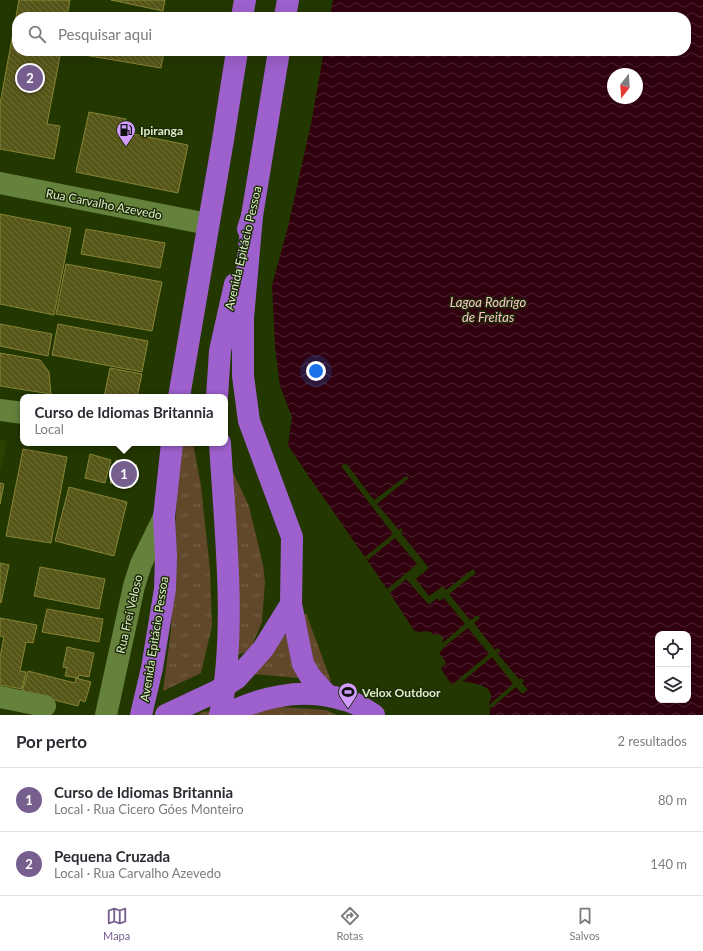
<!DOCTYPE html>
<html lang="pt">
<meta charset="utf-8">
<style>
body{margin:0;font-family:Lato,sans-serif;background:#f2f2f3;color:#2b2b33}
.controls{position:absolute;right:12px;bottom:12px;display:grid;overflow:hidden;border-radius:8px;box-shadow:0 4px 16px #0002}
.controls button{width:36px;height:36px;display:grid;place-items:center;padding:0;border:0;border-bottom:1px solid #e1e1e2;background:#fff;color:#2b2b33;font:20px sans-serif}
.compass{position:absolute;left:607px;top:68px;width:36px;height:36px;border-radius:50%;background:#fff;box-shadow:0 4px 16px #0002;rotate:197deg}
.you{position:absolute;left:316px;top:371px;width:14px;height:14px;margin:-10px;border:3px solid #fff;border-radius:50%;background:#1a73e8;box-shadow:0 0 0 6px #1a73e833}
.badge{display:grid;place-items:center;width:26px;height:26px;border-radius:50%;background:#765e8e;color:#fff;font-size:13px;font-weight:700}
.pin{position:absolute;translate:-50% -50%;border:2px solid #fff;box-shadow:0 1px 4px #0006}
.popup{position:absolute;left:20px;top:394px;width:208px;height:52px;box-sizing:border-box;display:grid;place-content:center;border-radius:8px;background:#fff;filter:drop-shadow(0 1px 3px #0005);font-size:13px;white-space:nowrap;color:#7c7c81}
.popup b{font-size:15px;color:#2b2b33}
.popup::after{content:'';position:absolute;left:50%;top:100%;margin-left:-8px;border:8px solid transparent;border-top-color:#fff}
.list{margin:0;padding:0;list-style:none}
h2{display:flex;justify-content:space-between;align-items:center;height:52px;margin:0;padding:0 16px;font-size:17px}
h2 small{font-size:13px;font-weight:400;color:#7c7c81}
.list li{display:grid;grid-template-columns:26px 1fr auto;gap:12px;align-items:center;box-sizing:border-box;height:64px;padding:0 16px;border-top:1px solid #e1e1e2}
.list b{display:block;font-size:15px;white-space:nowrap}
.list p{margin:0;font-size:13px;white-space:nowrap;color:#7c7c81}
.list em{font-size:13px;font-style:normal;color:#7c7c81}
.icon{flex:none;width:22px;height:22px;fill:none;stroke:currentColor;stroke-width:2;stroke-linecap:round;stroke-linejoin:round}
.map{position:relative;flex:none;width:703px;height:715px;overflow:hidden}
.search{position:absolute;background:#fff;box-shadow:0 4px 16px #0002;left:12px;right:12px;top:12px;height:44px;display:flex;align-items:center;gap:10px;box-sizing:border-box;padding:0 14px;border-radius:16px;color:#7c7c81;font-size:15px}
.sheet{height:180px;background:#fff}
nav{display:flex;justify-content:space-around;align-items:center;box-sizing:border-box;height:56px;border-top:1px solid #e1e1e2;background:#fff;font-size:11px;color:#7c7c81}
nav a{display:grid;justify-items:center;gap:2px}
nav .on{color:#765e8e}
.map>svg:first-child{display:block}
</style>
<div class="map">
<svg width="703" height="715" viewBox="0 0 703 715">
<defs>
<pattern id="grass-tufts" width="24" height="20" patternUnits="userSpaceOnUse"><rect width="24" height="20" fill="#61482b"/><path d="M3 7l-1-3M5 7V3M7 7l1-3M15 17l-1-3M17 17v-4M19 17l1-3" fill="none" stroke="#776348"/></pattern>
<pattern id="water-waves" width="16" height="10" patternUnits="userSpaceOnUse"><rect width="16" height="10" fill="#31000f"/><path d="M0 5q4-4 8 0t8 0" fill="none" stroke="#4e2631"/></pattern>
<pattern id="building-back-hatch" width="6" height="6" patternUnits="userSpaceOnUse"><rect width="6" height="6" fill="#575619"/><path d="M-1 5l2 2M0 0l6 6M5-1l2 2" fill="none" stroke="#6f6f39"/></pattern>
</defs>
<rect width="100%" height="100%" fill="#233700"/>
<!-- built -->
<path fill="#2b4101" d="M0,440L7,441L1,470H0Z"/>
<!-- grass -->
<g fill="url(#grass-tufts)">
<path d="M179,443H193L201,486L210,570L212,626L201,673L163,691L171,630Z"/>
<path d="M219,443L249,506L263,565L265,582L262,622L250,650L235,656Z"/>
<path d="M306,613L331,681L254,674L274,647Z"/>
<path d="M268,706L326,710L337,715H198L202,712Z"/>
</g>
<!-- water -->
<path fill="url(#water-waves)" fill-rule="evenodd" d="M333,0H703V715H490V709L488,706C499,686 478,684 463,681L460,678L452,685L441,669L443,665H446L445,660L439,654L444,647L442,642L444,638L438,634L433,635L431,632C426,631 423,631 418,633L416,630L415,632C375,568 329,508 288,445L292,417L280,386L275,346L272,285L288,227L311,124L324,51H686V17H330ZM613,74H637V98H613ZM658,634H688V700H658Z"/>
<!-- pier -->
<path fill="#233700" d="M346,463L374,500L406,476L409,478L377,504L399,530L401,528L403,531L401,533L429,568L416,579L429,596L443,586L446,590L473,569L476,573L449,594L470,620L478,615L480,618L474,623L495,650L498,648L501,651L497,653L519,679L521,678L524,681L522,683L528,690L522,694L516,687L490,709L488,706L513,684L492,657L463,681L460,678L489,654L468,628L444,647L442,643L465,624L444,598L439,601L437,598L429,605L406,579L390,593L388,591L387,589L417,564L395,538L368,560L365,557L393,534L341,466Z"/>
<!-- building -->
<g fill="url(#building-back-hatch)" stroke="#868535">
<path d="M19,0H70L67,17H17V51H61L47,124L60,126L54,159L0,149V104Z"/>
<path d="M111,0H165L163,11Z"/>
<path d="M79,51H164L161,68L78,54Z"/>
<path d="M89,112L126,119L123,132L188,145L178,193L76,172Z"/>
<path d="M0,214L71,228L54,315L0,304Z"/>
<path d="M86,229L165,243L160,268L81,254Z"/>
<path d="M66,264L162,282L152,331L56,314Z"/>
<path d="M0,324L52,334L48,356L0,346Z"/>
<path d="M58,324L148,341L142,372L52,355Z"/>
<path d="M0,353L40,360L49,372L51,394L0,386Z"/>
<path d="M110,368L142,374L137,397H104Z"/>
<path d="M23,449L67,457L51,543L6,536Z"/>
<path d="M90,454L111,460L105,483L85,478Z"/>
<path d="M116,460L137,465L131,488L110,483Z"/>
<path d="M0,483L4,484L0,504Z"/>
<path d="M69,487L127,502L114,556L55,541Z"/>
<path d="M0,563L9,565L1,603L0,602Z"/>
<path d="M40,567L105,579L99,609L34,596Z"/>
<path d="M47,609L103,619L99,642L42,632Z"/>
<path d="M0,618L37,625L33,643L26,642L20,671L26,672L22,689L0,685V657L4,637L0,636Z"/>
<path d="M67,647L94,653L89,677L79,675L78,678L65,676L67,668L63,667Z"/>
<path d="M28,671L75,683L76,678L91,682L85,702L80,700L78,706L22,692Z"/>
</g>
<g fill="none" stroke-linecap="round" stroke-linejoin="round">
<!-- minor -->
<g stroke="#65823d" stroke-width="22">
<path d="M0,183L208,224"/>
<path d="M0,410L23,413"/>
<path d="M0,697L45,706"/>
<path d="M106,715L134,586L141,564L164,517"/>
</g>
<!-- highway -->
<g stroke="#9e60cd" stroke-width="22">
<path d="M242,17L245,0"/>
<path d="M285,17L288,0"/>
<path d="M248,229L252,216L279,51"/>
<path d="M179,397L223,140L237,51"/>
<path d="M217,397L220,351L235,284"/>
<path d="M220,443C225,531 237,628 220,715"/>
<path d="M291,604L303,664L310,676L327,695"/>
<path d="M141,715L152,668L165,589L166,556L164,517L172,443"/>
<path d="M166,715L217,691L237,678L263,649L291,604L292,537L249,421L243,376V318L252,216"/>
<path d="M225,715C260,697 300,688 338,698C344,700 351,701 356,704C362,707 368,711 374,715"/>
</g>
</g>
<!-- icons -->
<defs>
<g id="fuel-pin" transform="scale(1)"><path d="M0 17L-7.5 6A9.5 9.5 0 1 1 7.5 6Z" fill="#d19dfe" stroke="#1c2b06"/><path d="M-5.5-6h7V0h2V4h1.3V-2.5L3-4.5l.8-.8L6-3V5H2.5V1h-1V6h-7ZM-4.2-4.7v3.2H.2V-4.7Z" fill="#111"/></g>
<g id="stadium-pin" transform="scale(1)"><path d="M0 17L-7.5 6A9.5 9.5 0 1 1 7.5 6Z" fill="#d19dfe" stroke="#1c2b06"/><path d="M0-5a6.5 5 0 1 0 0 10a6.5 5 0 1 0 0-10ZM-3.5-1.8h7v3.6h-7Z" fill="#111"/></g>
</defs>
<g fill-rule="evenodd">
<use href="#fuel-pin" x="126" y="130"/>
<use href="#stadium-pin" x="348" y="692"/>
</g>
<g text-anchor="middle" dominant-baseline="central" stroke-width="3" stroke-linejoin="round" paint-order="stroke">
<!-- poi labels -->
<g font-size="12" font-weight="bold" fill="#dbedc9" stroke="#1c2b06" text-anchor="start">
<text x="140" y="130">Ipiranga</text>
<text x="362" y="692">Velox Outdoor</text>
</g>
<!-- street labels -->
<g font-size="12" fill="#dbedc9" stroke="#1c2b06">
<text transform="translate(104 204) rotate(11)">Rua Carvalho Azevedo</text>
<text transform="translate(243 248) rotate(-77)">Avenida Epitácio Pessoa</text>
<text transform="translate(129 614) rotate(-77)">Rua Frei Veloso</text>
<text transform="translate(154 639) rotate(-81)">Avenida Epitácio Pessoa</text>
</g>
<!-- water labels -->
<g font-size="13" font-style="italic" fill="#fbc1ca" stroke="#1c2b06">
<text x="488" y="302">Lagoa Rodrigo<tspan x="488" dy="15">de Freitas</tspan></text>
</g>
</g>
</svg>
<div class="controls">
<button><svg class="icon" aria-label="locate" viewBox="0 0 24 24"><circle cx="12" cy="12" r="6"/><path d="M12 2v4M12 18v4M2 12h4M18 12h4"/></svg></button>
<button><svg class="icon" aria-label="layers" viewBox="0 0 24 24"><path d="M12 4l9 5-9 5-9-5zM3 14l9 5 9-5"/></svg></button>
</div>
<svg class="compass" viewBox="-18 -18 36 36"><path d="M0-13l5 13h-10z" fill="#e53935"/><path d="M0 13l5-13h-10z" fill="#7c7c81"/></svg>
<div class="you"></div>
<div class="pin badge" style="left:124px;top:474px">1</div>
<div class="popup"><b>Curso de Idiomas Britannia</b>Local</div>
<div class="pin badge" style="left:30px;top:78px">2</div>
<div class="search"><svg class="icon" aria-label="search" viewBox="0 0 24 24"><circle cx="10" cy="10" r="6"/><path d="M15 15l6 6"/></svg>Pesquisar aqui</div>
</div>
<section class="sheet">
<h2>Por perto<small>2 resultados</small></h2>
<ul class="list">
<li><span class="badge">1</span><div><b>Curso de Idiomas Britannia</b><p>Local · Rua Cicero Góes Monteiro</p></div><em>80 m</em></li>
<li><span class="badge">2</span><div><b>Pequena Cruzada</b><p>Local · Rua Carvalho Azevedo</p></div><em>140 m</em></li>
</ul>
</section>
<nav>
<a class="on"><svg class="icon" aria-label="map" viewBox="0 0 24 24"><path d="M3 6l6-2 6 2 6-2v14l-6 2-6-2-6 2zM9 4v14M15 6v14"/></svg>Mapa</a>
<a><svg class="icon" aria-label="directions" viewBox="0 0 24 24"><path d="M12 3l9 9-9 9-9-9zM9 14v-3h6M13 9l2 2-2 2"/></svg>Rotas</a>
<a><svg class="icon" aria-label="saved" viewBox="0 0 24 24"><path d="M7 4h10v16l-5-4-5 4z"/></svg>Salvos</a>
</nav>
